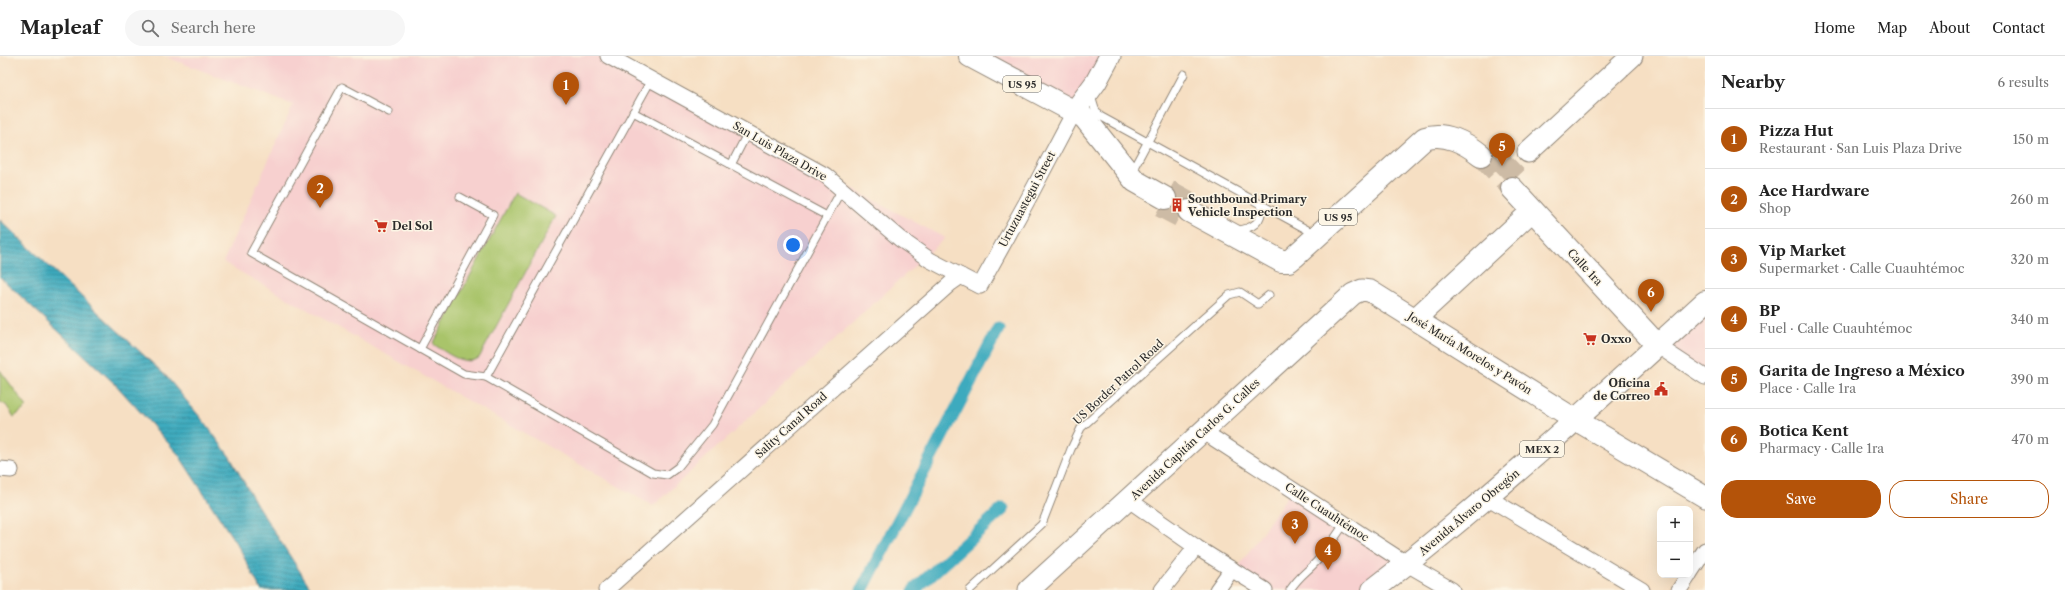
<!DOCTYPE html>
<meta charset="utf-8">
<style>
body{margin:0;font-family:"Libre Caslon Text",serif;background:#f6f6f6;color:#222}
.controls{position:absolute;right:12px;bottom:12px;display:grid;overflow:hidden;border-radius:8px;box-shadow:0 4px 16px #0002}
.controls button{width:36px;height:36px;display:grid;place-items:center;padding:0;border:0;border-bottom:1px solid #e0e0e0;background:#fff;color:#222;font:20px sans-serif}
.you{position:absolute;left:793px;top:189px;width:14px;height:14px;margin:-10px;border:3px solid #fff;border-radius:50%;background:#1a73e8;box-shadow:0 0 0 6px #1a73e833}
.badge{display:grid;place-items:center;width:26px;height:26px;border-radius:50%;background:#b45309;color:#fff;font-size:13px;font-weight:700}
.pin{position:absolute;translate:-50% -33px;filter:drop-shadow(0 1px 2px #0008)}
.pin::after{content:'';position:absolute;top:21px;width:14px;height:12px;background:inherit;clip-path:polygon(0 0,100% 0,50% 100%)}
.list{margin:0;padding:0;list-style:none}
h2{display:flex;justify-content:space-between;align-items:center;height:52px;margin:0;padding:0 16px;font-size:17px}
h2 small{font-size:13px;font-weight:400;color:#767676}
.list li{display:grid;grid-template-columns:26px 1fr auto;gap:12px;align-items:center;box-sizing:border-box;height:60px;padding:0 16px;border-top:1px solid #e0e0e0}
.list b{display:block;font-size:15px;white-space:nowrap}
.list p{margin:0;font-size:13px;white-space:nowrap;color:#767676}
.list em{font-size:13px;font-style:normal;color:#767676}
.actions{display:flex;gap:8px;padding:12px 16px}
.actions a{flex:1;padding:9px 0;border:1px solid #b45309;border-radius:16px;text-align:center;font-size:14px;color:#b45309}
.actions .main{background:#b45309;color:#fff}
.icon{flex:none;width:22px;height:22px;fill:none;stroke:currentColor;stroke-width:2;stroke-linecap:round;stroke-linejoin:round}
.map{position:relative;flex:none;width:1705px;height:534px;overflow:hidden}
header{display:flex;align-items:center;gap:24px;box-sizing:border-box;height:56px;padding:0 20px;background:#fff;border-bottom:1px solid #e0e0e0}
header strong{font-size:19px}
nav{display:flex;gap:22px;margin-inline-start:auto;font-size:14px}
.search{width:280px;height:36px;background:#f6f6f6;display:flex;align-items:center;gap:10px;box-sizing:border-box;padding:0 14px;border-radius:22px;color:#767676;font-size:15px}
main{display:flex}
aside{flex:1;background:#fff}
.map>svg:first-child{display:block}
</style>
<header>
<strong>Mapleaf</strong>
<div class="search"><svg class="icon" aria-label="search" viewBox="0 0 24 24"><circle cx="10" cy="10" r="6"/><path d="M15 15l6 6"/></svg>Search here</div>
<nav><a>Home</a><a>Map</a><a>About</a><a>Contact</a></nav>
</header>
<main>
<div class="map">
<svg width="1705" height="534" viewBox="0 0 1705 534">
<defs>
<pattern id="water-rules" width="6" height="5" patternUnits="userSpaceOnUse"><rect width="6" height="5" fill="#3eaabe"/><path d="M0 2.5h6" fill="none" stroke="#348b9b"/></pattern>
</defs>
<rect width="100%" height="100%" fill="#fcf5e5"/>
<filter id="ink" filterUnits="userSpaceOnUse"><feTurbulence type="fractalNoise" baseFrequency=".025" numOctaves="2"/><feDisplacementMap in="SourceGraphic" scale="8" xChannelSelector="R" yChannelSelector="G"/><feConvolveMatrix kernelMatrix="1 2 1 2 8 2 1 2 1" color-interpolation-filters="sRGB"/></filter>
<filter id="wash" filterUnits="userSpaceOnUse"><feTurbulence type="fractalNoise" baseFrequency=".012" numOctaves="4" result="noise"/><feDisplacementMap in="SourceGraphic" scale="16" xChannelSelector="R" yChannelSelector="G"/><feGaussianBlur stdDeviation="0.9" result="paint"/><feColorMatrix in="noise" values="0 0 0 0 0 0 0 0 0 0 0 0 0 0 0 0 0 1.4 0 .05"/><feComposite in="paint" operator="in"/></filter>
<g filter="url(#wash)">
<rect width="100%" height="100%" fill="#f6dfc3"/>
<!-- built -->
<g fill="#f7d0cf">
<path d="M602,0L945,182L653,450L223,206L293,49L166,1Z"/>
<path d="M969,0H1109L1077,58Z"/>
<path d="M1705,246V321L1658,290Z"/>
<path d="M1292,433L1407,508L1374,534H1265L1235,516Z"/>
</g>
<!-- green -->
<g fill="#a9c46a" stroke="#6a784a">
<path d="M515,137L556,160L479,302C463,311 446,296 433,288Z"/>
<path d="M0,314L27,351L14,361L6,349L0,346Z"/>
</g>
<!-- water -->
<path fill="url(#water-rules)" stroke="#346a74" d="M0,164L166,320L205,367L230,401L257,449L312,534H261L239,492L178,398L116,329L0,221Z"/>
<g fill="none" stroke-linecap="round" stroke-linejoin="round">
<!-- canal -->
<g stroke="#3eaabe" stroke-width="13">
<path d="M862,534L998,273"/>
<path d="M914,534L1003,453"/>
</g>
</g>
</g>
<g filter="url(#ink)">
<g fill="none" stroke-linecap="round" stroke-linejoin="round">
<!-- secondary-tunnel -->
<path stroke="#cdbba5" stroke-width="21" stroke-dasharray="21 10" stroke-linecap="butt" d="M1502,121L1528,96"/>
<!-- highway-tunnel -->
<g stroke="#cdbba5" stroke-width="22" stroke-dasharray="22 11" stroke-linecap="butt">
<path d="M1481,99L1512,132"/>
<path d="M1169,135L1193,148"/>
<path d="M1160,150L1185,163"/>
</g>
<!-- lane casing -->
<g stroke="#908577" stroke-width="9">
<g id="lane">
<path d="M651,24L486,321L653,417L667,419L678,411L712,369L842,133"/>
<path d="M1091,40L1095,53L1100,60L1315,178"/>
<path d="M389,56L342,31L251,197L464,318L486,321"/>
<path d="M633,56L827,160"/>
<path d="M731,109L748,76"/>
<path d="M1132,115L1184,18"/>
<path d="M1236,175C1252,172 1264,167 1261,148"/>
<path d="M420,293L493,159L460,141"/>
<path d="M970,534L1042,468L1071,393L1081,372L1229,239L1240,236L1258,248L1269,239"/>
<path d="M1290,534C1299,520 1307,516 1317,505C1328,493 1336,480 1345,467"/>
</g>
</g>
<!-- street casing -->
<g stroke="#908577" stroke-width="17">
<g id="street">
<path d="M608,0L825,119L900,183L930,204L980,230L1026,147L1074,56"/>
<path d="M1658,290L1705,321"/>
<path d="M1204,376L1407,508L1452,534"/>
<path d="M0,413L11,414"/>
<path d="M1487,441L1642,534"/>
<path d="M1129,444L1196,491L1265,534"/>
<path d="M1690,517L1705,494"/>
<path d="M606,534L951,227L961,220"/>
<path d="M1162,534L1196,491"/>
<path d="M1217,534L1232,513"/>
<path d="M1679,534L1689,519"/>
</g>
</g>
<!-- secondary casing -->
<g stroke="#908577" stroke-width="23">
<g id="secondary">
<path d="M1074,56L1096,26L1110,0"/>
<path d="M1528,96L1632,0"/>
<path d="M1415,263L1533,154"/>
<path d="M1029,534L1353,238L1362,234L1370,235L1576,364L1705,441"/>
</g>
</g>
<!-- highway casing -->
<g stroke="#908577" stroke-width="24">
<g id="highway">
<path d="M970,0L1084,61L1135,125L1165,142"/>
<path d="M1512,132L1658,290"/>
<path d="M1189,155L1281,205H1289L1294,201L1425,82C1444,75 1466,87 1481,99"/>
<path d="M1373,534C1489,444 1597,345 1705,246"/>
</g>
</g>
<!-- lane -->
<use href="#lane" stroke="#fff" stroke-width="7"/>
<!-- street -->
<use href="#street" stroke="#fff" stroke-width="15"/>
<!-- secondary -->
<use href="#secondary" stroke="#fff" stroke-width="21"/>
<!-- highway -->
<use href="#highway" stroke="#fff" stroke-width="22"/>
</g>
</g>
<!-- icons -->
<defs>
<g id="building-bare" transform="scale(1.08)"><path d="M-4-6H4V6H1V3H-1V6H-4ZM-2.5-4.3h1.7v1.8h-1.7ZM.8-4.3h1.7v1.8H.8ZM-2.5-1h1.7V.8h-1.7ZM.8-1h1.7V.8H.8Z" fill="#c8321e" stroke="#fcf5e5" stroke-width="2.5" paint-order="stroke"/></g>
<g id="supermarket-bare" transform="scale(1.08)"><path d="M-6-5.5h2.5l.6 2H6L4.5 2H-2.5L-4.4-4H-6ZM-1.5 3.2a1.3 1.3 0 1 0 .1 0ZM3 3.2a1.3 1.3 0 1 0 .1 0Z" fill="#c8321e" stroke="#fcf5e5" stroke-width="2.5" paint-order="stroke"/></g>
<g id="civic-bare" transform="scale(1.08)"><path d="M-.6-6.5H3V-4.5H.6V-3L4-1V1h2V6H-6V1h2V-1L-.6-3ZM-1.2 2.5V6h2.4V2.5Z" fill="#c8321e" stroke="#fcf5e5" stroke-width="2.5" paint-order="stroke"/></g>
</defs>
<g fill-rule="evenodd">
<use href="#building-bare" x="1177" y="149"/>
<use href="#supermarket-bare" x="381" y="170"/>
<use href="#supermarket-bare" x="1590" y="283"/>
<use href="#civic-bare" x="1661" y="333"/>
</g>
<g text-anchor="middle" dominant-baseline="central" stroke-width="3" stroke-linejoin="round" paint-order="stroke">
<!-- shield labels -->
<g fill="#fcf5e5" stroke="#6a6863" stroke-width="1">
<rect x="1003" y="20" width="38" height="16" rx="3"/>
<rect x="1319" y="153" width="38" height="16" rx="3"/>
<rect x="1520" y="385" width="44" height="16" rx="3"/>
</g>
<g font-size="10" font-weight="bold" fill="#2b2b2b">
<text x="1022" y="28">US 95</text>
<text x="1338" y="161">US 95</text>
<text x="1542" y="393">MEX 2</text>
</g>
<!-- street labels -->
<g font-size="11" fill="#2b2b2b" stroke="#fcf5e5">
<text transform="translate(780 95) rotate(30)">San Luis Plaza Drive</text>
<text transform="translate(1027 143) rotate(-62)">Urtuzuastegui Street</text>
<text transform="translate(1585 211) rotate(47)">Calle 1ra</text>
<text transform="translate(1470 297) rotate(32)">José María Morelos y Pavón</text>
<text transform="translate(1118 326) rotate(-43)">US Border Patrol Road</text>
<text transform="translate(791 369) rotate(-42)">Sality Canal Road</text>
<text transform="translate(1195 383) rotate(-43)">Avenida Capitán Carlos G. Calles</text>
<text transform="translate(1327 456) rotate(33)">Calle Cuauhtémoc</text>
<text transform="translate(1469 456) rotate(-40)">Avenida Álvaro Obregón</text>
</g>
<!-- poi labels -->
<g font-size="11" font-weight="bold" fill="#2b2b2b" stroke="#fcf5e5" text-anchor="start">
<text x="1188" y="143">Southbound Primary<tspan x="1188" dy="13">Vehicle Inspection</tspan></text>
<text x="392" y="170">Del Sol</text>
<text x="1601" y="283">Oxxo</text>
<text x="1650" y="327" text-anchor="end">Oficina<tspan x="1650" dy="13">de Correo</tspan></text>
</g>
</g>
</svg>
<div class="controls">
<button>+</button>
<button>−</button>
</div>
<div class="you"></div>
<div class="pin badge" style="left:566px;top:49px">1</div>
<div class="pin badge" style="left:320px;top:152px">2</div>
<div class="pin badge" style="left:1295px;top:488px">3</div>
<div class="pin badge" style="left:1328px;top:514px">4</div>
<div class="pin badge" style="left:1502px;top:110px">5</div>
<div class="pin badge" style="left:1651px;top:256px">6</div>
</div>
<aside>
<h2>Nearby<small>6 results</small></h2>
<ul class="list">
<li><span class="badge">1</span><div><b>Pizza Hut</b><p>Restaurant · San Luis Plaza Drive</p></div><em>150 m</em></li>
<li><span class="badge">2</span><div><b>Ace Hardware</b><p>Shop</p></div><em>260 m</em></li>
<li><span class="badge">3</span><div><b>Vip Market</b><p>Supermarket · Calle Cuauhtémoc</p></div><em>320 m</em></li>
<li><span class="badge">4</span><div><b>BP</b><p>Fuel · Calle Cuauhtémoc</p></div><em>340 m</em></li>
<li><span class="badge">5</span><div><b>Garita de Ingreso a México</b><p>Place · Calle 1ra</p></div><em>390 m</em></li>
<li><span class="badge">6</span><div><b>Botica Kent</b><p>Pharmacy · Calle 1ra</p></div><em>470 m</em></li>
</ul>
<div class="actions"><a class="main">Save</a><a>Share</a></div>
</aside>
</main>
